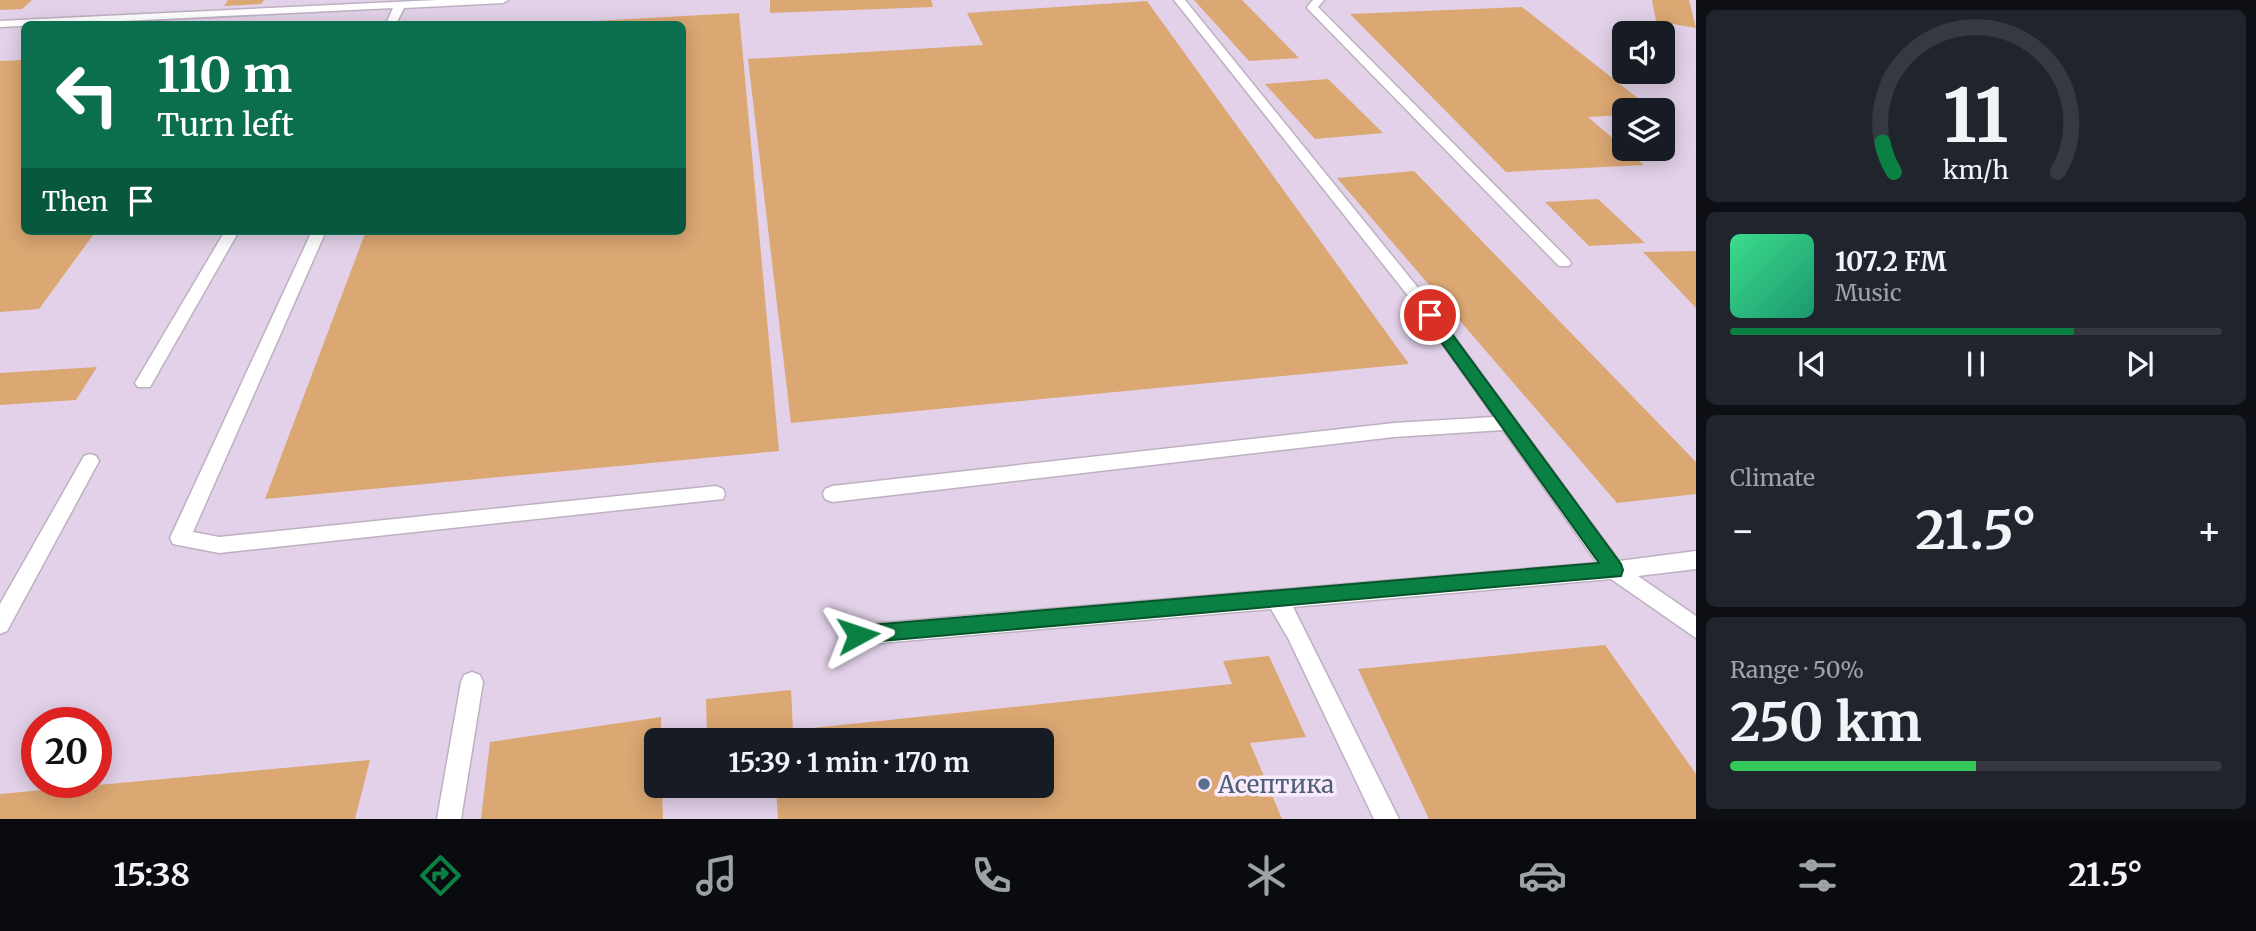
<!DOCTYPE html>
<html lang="en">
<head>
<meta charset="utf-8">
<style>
  body { margin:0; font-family:Merriweather,serif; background:#20242c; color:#f1f3f6; height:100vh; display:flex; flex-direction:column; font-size:26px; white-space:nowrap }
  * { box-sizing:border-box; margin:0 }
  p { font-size:23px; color:#9ea1a6 }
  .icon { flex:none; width:38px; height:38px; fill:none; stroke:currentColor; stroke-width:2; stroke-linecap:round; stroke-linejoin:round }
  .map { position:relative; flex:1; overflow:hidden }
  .details { display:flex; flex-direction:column; gap:10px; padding:10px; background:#0d0f14; width:560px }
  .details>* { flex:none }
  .banner { position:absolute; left:21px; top:21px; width:665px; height:214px; border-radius:10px; box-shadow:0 4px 18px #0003; background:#0b6e4f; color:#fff; overflow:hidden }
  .tools { position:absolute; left:1612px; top:21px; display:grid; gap:14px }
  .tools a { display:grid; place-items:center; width:63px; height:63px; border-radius:10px; background:#171b24; box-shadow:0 4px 18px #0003; font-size:35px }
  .speed { position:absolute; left:21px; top:707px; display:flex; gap:14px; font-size:35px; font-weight:700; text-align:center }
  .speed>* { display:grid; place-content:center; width:91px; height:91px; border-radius:50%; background:#171b24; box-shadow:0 4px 18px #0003; line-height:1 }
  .speed .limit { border:10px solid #d22; background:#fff; color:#111 }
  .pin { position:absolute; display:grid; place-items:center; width:60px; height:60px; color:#fff; margin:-30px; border:4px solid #fff; border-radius:50%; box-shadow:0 2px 7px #0007 }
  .me { position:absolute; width:77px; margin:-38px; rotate:85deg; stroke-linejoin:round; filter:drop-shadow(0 0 5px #0008) }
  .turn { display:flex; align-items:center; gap:24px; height:147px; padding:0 21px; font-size:32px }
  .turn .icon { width:91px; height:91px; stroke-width:2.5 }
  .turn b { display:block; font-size:49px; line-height:60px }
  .then { display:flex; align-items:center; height:66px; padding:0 21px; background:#0003; gap:14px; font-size:26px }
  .big { font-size:52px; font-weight:700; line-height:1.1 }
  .details .card { flex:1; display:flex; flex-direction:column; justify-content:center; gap:10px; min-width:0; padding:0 24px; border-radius:10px; background:#20242c }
  .details .dial { align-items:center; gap:0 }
  .dial svg { height:182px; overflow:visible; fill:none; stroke:#363941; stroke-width:7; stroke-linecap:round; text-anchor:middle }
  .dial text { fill:#f1f3f6; stroke:none }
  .song { display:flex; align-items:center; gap:21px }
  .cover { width:84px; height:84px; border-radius:10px; background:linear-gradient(135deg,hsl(150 70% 55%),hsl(160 70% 35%)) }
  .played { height:7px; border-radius:4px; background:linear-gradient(90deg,#0b8043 70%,#363941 70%) }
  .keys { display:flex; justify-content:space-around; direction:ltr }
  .heat { display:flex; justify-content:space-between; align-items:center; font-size:38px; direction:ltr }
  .charge { height:10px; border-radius:5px; background:linear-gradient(90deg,#34c759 50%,#363941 0) }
  .trip { position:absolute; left:644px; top:728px; width:410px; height:70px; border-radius:10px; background:#171b24; box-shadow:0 4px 18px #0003; font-weight:700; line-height:70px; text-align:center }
  .tab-bar { display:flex; height:112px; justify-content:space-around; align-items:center; background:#090b0e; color:#9ea1a6 }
  .tab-bar .icon { width:49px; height:49px }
  .tab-bar .active { color:#0b8043 }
  .tab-bar b { font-size:32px; color:#f1f3f6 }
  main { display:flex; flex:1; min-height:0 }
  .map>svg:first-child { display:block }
  .built { fill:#e2d1e8; fill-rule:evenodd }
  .building { fill:#dba773 }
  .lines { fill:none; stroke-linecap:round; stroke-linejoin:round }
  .service-casing { stroke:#bdb1c1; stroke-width:3 }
  .service { fill:#fff; fill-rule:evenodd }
  .route { fill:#0b8043; stroke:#07532c; stroke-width:2 }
  .service-dot { fill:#5c6f8a; stroke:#f8ebfc; stroke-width:2.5 }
  .labels { text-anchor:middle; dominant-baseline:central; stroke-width:7; stroke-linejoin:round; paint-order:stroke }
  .near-service-label { font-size:24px; fill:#4e5e75; stroke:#f8ebfc; text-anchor:start }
</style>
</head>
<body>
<main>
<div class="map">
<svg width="1696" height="819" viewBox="0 0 1696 819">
  <rect width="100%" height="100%" fill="#ebdeef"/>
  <!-- built -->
  <path class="built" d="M 0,0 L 1696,0 L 1696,819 L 0,819 ZM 24,24 L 682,24 L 682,231 L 24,231 ZM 1624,33 L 1662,33 L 1662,72 L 1624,72 ZM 1624,110 L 1662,110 L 1662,149 L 1624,149 ZM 37,723 L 96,723 L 96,782 L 37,782 ZM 656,740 L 1041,740 L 1041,786 L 656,786 Z"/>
  <!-- building -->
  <g class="building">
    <polygon points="0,0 32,0 22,9 0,10"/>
    <polygon points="228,0 264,0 261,4 224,6"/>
    <polygon points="770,0 931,0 933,7 770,13"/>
    <polygon points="1194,0 1242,0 1299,58 1249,61"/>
    <polygon points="1652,0 1689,0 1696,28 1656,21"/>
    <polygon points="1147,1 1409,364 791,423 748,59 983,45 967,13"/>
    <polygon points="1522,7 1653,110 1624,110 1624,115 1588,117 1644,165 1506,172 1350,14"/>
    <polygon points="739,13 779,451 265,499 366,231 682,231 682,24 575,22"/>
    <polygon points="24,60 24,231 96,231 39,309 0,312 0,61"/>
    <polygon points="1328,79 1383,133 1315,139 1265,84"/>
    <polygon points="1414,171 1696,462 1696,494 1617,503 1337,178"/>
    <polygon points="1598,199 1645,243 1589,246 1545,202"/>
    <polygon points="1696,251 1696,308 1643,252"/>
    <polygon points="97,367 76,400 0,405 0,373"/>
    <polygon points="1605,645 1696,774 1696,819 1429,819 1358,669"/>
    <polygon points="1269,656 1306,737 1250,743 1282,819 778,819 776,786 1041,786 1041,740 707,740 706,699 791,690 793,730 1232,684 1223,661"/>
    <polygon points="661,717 661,740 656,740 656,786 662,786 663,819 481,819 490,742"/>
    <polygon points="370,760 355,819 0,819 0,794"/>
  </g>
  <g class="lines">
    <!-- service casing -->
    <g class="service-casing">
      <g id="service">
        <polygon points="437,0 508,0 503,3 404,8 396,24 386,24 393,8 0,27 0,21"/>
        <polygon points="1174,0 1185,0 1419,289 1619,561 1696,551 1696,569 1638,576 1696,616 1696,638 1611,579 1293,607 1399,819 1374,819 1289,640 1271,609 858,645 850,642 847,635 850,628 858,625 1597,563 1503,430 1394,437 832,502 825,499 823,494 825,489 832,486 1394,423 1494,417 1409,297"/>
        <polygon points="1313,0 1324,0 1318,7 1569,260 1571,263 1569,266 1559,266 1308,9 1307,7"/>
        <polygon points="225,231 239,231 150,387 138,387 135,383"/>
        <polygon points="312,231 326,231 193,532 219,537 716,486 723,489 725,494 723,499 219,553 173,544 170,538"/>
        <polygon points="90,454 96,456 99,461 7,631 0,634 0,604 84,456"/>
        <polygon points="472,672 480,675 483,682 461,819 437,819 461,682 464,675"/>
      </g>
    </g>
    <!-- service -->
    <use href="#service" class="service"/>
  </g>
  <!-- route -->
  <polygon class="route" points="1430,310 1435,311 1621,564 1623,570 1621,576 858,643 851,641 848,635 851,628 858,626 1599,563 1424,318 1424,311"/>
  <!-- markers -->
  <circle class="service-dot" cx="1204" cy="784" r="7"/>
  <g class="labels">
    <!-- near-service labels -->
    <g class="near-service-label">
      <text x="1218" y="784">Асептика</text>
    </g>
  </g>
</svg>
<div class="tools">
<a><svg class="icon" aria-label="sound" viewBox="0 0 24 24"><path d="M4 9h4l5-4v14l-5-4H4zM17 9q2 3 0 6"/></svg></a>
<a><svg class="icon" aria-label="layers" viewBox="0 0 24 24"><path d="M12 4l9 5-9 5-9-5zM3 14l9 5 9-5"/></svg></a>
</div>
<div class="speed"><div class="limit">20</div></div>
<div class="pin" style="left:1430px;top:315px;background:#d93025"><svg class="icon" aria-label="arrive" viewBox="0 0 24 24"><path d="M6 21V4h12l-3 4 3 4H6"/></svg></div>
<svg class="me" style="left:858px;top:635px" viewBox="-20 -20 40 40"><path d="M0-17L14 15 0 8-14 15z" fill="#0b8043" stroke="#fff" stroke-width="4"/></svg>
<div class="trip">15:39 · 1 min · 170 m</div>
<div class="banner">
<div class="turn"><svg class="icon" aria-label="left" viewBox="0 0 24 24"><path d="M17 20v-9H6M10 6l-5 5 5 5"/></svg><div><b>110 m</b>Turn left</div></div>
<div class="then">Then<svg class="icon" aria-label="arrive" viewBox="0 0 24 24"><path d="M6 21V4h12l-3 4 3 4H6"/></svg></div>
</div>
</div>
<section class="details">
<div class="card dial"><svg viewBox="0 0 100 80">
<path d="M14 69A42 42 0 1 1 86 69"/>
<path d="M14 69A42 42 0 0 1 9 56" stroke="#0b8043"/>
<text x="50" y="56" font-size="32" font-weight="700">11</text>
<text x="50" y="72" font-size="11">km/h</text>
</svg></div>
<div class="card">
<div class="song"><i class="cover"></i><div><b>107.2 FM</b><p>Music</p></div></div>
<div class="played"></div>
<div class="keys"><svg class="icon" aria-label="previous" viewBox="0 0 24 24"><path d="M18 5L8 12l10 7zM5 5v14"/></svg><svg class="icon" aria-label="pause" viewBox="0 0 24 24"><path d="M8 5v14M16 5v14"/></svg><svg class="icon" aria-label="next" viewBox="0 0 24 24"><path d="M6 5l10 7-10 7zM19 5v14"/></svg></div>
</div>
<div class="card"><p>Climate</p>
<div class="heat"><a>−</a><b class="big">21.5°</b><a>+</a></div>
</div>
<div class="card"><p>Range · 50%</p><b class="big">250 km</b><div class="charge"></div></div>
</section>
</main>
<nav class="tab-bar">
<b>15:38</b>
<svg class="icon active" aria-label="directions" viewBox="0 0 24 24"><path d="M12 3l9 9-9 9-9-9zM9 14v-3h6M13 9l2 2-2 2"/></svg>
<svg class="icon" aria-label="music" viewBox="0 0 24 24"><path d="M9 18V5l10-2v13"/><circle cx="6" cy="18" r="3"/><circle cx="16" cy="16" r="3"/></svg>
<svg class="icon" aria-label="phone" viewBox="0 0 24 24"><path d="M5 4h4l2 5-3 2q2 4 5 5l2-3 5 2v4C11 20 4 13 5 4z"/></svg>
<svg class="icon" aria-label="climate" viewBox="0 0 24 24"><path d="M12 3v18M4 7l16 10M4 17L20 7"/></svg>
<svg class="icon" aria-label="car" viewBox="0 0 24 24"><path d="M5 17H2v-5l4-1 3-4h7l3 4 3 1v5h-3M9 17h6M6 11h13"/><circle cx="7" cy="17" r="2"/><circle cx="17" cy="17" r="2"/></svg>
<svg class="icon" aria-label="filters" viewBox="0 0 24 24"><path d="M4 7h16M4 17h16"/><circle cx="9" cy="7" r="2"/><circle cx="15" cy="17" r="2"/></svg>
<b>21.5°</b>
</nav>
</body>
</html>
